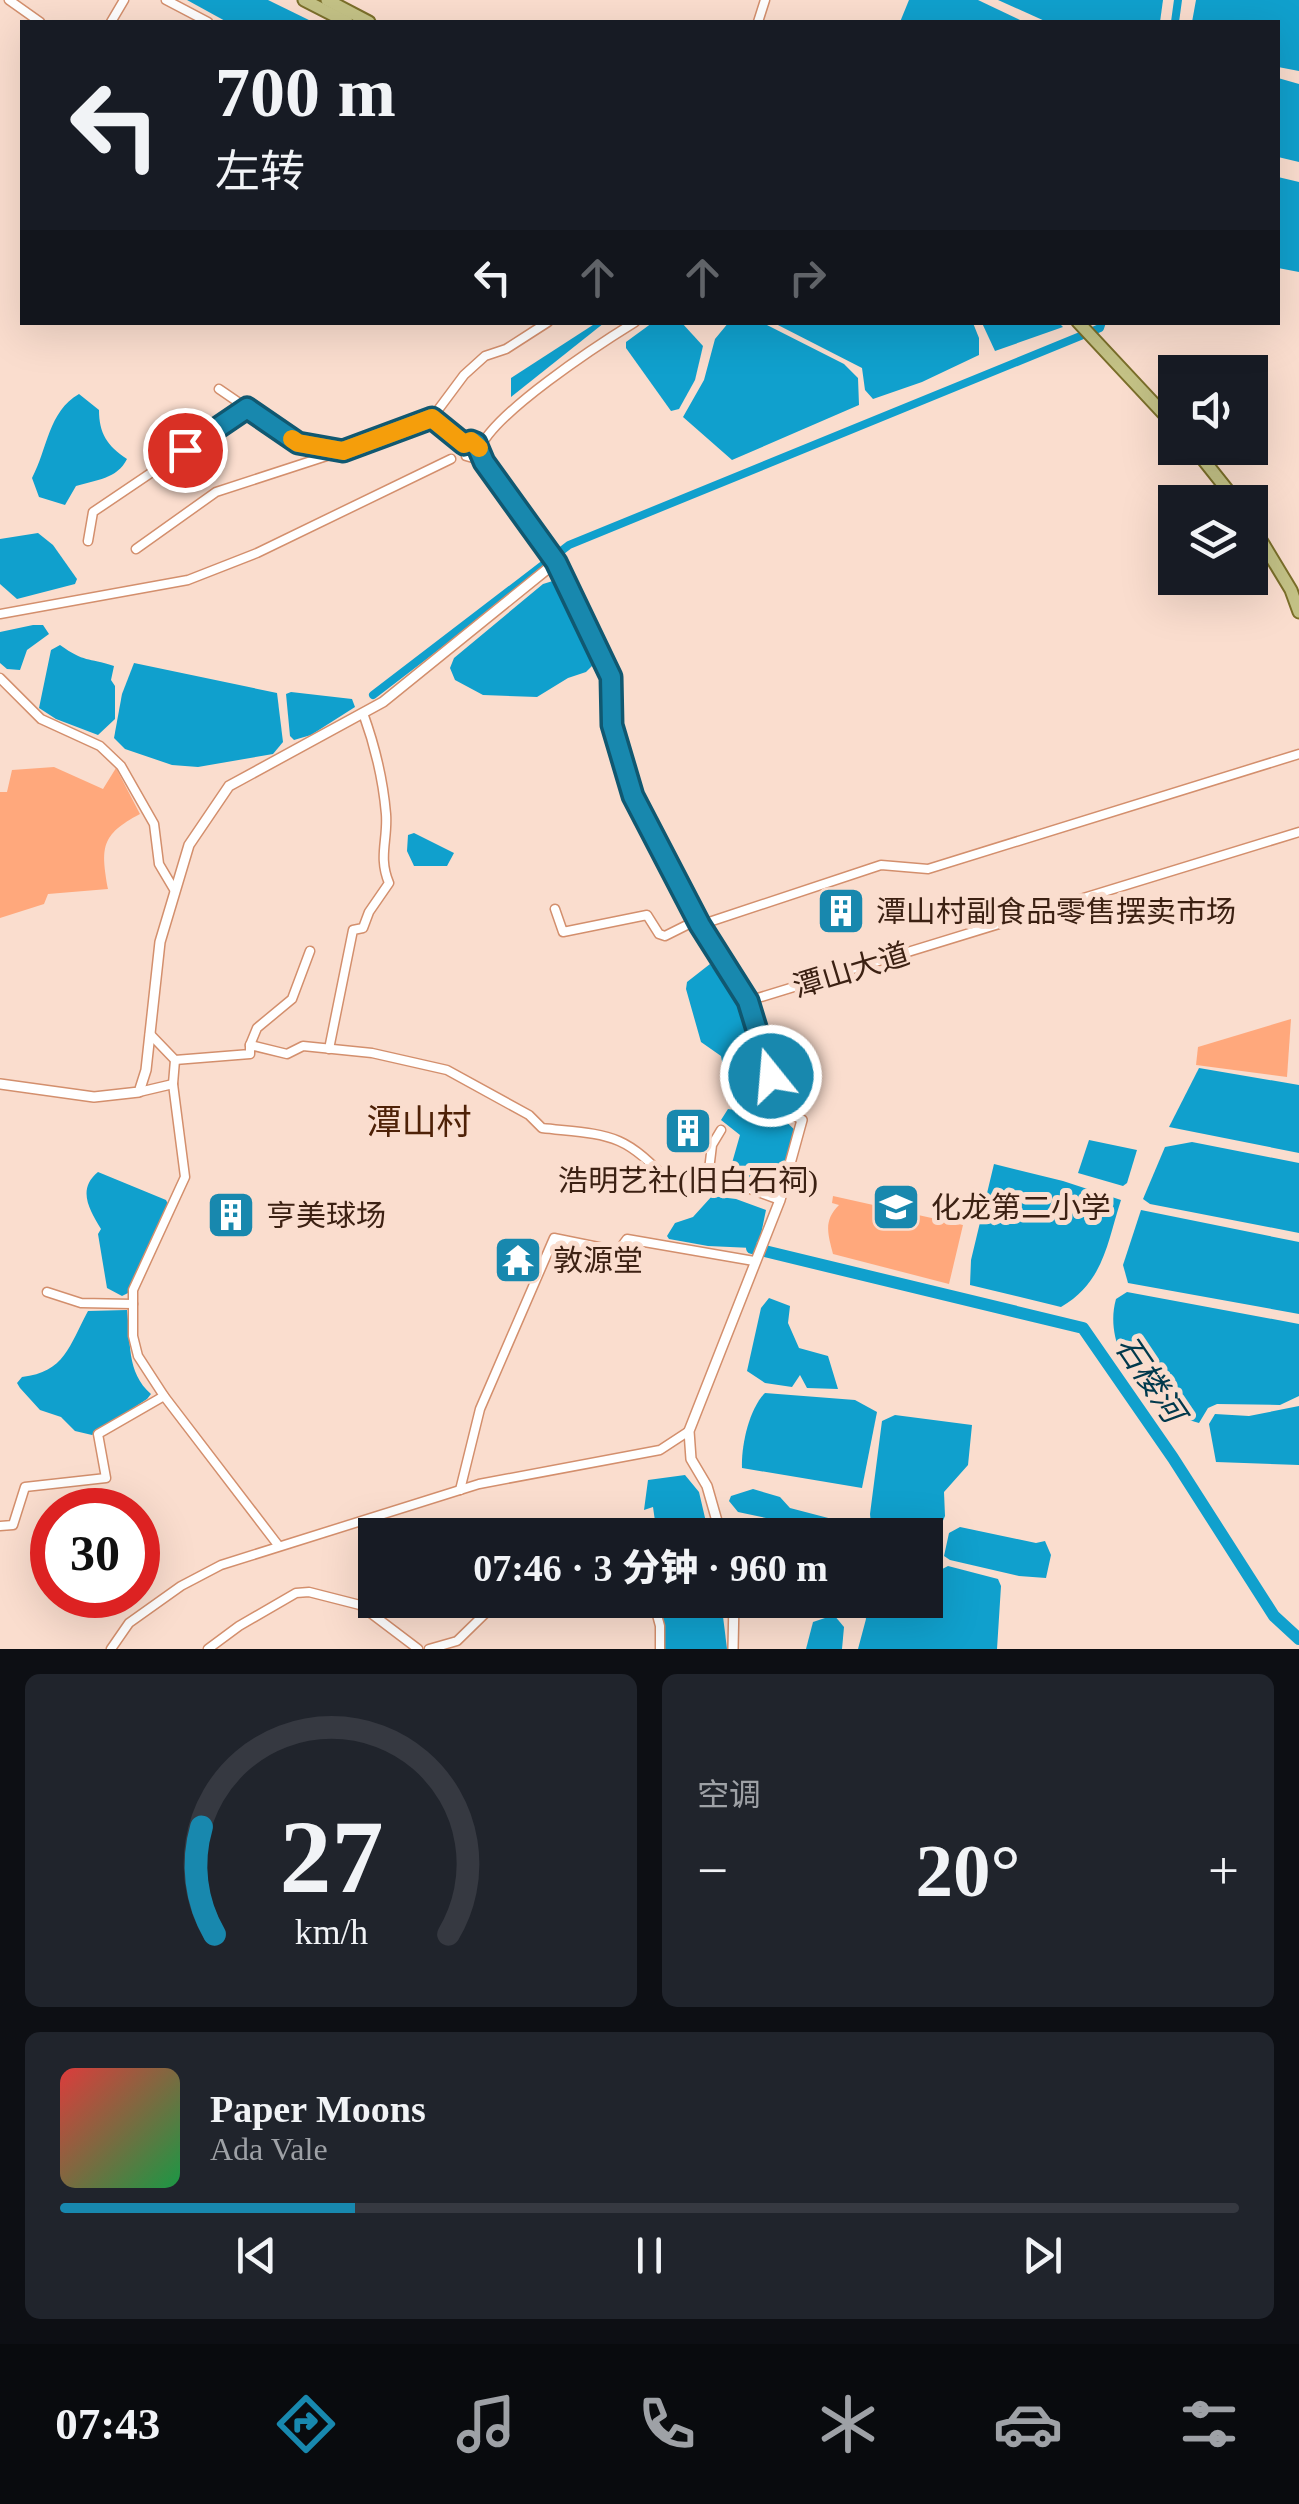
<!DOCTYPE html>
<html lang="zh">
<head>
<meta charset="utf-8">
<style>
  body { margin:0; font-family:"Times New Roman","Noto Sans SC",serif; background:#20242c; color:#f1f3f6; height:100vh; display:flex; flex-direction:column; font-size:38px; white-space:nowrap }
  * { box-sizing:border-box; margin:0 }
  p { font-size:32px; color:#9ea1a6 }
  .icon { flex:none; width:55px; height:55px; fill:none; stroke:currentColor; stroke-width:2; stroke-linecap:round; stroke-linejoin:round }
  .map { position:relative; height:1649px; overflow:hidden }
  .details { display:flex; flex-direction:column; gap:25px; padding:25px; background:#0d0f14; flex:1 }
  .details>* { flex:none }
  .top-card { position:absolute; left:20px; top:20px; width:1260px; height:305px; border-radius:0px; box-shadow:0 10px 40px #0002; background:#171b24; color:#f1f3f6; overflow:hidden }
  .controls { position:absolute; left:1158px; top:355px; display:grid; gap:20px }
  .controls a { display:grid; place-items:center; width:110px; height:110px; border-radius:0px; background:#171b24; box-shadow:0 10px 40px #0002; font-size:50px }
  .speed { position:absolute; left:30px; top:1488px; display:flex; gap:20px; font-size:50px; font-weight:700; text-align:center }
  .speed>* { display:grid; place-content:center; width:130px; height:130px; border-radius:50%; background:#171b24; box-shadow:0 10px 40px #0002; line-height:1 }
  .speed .limit { border:15px solid #d22; background:#fff; color:#111 }
  .pin { position:absolute; display:grid; place-items:center; width:85px; height:85px; color:#fff; margin:-42px; border:5px solid #fff; border-radius:50%; box-shadow:0 2px 10px #0007 }
  .me { position:absolute; width:110px; margin:-55px; rotate:343deg; stroke-linejoin:round; filter:drop-shadow(0 0 8px #0008) }
  .turn { display:flex; align-items:center; gap:35px; height:210px; padding:0 30px; font-size:45px }
  .turn .icon { width:130px; height:130px; stroke-width:2.5 }
  .turn b { display:block; font-size:70px; line-height:85px }
  .lanes { display:flex; align-items:center; height:95px; padding:0 30px; background:#0003; justify-content:center; gap:50px; direction:ltr }
  .lanes .off { opacity:.35 }
  .big { font-size:75px; font-weight:800; line-height:1.1 }
  .details .tile { flex:1; display:flex; flex-direction:column; justify-content:center; gap:15px; min-width:0; padding:0 35px; border-radius:15px; background:#20242c }
  .details .dial { align-items:center; gap:0 }
  .dial svg { height:260px; overflow:visible; fill:none; stroke:#363941; stroke-width:7; stroke-linecap:round; text-anchor:middle }
  .dial text { fill:#f1f3f6; stroke:none }
  .song { display:flex; align-items:center; gap:30px }
  .cover { width:120px; height:120px; border-radius:15px; background:linear-gradient(135deg,hsl(0 70% 55%),hsl(140 70% 35%)) }
  .played { height:10px; border-radius:5px; background:linear-gradient(90deg,#1888ae 25%,#363941 25%) }
  .keys { display:flex; justify-content:space-around; direction:ltr }
  .heat { display:flex; justify-content:space-between; align-items:center; font-size:55px; direction:ltr }
  .details .tiles { flex:1; display:grid; gap:25px; grid-template-columns:1fr 1fr }
  .tile:last-child { grid-column:span 2 }
  .trip { position:absolute; left:358px; top:1518px; width:585px; height:100px; border-radius:0px; background:#171b24; box-shadow:0 10px 40px #0002; font-weight:800; line-height:100px; text-align:center }
  .tab-bar { display:flex; height:160px; justify-content:space-around; align-items:center; background:#090b0e; color:#9ea1a6 }
  .tab-bar .icon { width:70px; height:70px }
  .tab-bar .current { color:#1888ae }
  .tab-bar b { font-size:45px; color:#f1f3f6 }
  .map>svg:first-child { display:block }
  .green { fill:#ffa87c }
  .water { fill:#10a0cd }
  .lines { fill:none; stroke-linecap:round; stroke-linejoin:round }
  .canal { stroke:#10a0cd; stroke-width:8 }
  .river { stroke:#10a0cd; stroke-width:12 }
  .minor-casing { stroke:#d38f6d; stroke-width:11 }
  .tertiary-casing { stroke:#d38f6d; stroke-width:12 }
  .primary-casing { stroke:#7b6f2a; stroke-width:15 }
  .minor { stroke:#fff; stroke-width:8 }
  .tertiary { stroke:#fff; stroke-width:9 }
  .primary { stroke:#c4c286; stroke-width:11 }
  .route-casing { stroke:#105871; stroke-width:25 }
  .route { stroke:#1888ae; stroke-width:18 }
  .slow { stroke:#f59e0b; stroke-width:18 }
  .labels { text-anchor:middle; dominant-baseline:central; stroke-width:10; stroke-linejoin:round; paint-order:stroke }
  .poi-label { font-size:30px; fill:#3c2113; stroke:#faddce; text-anchor:start }
  .street-label { font-size:30px; fill:#3c2113; stroke:#faddce }
  .water-label { font-size:32px; font-style:italic; fill:#01394c; stroke:#faddce }
  .quarter-label { font-size:35px; fill:#4e2107; stroke:#faddce }
</style>
</head>
<body>
<div class="map">
<svg width="1299" height="1649" viewBox="0 0 1299 1649">
  <rect width="100%" height="100%" fill="#faddce"/>
  <!-- green -->
  <g class="green">
    <path d="M 54,767 L 103,789 L 116,768 L 140,814 C 100,835 101,848 108,889 L 48,894 L 44,904 L 0,918 L 0,792 L 7,792 L 12,770 Z"/>
    <polygon points="1291,1019 1287,1077 1196,1065 1198,1047"/>
    <path d="M 833,1196 L 963,1225 L 949,1284 L 833,1254 C 828,1234 823,1221 839,1205 L 832,1203 Z"/>
  </g>
  <!-- water -->
  <g class="water">
    <polygon points="187,0 268,0 313,22 227,22"/>
    <polygon points="909,0 978,0 1020,20 900,22"/>
    <polygon points="998,0 1163,0 1160,22 1047,22"/>
    <polygon points="1196,0 1299,0 1299,71 1278,67 1278,22 1192,22"/>
    <polygon points="1278,78 1299,84 1299,162 1278,157"/>
    <polygon points="1278,177 1299,182 1299,272 1278,268"/>
    <polygon points="729,322 763,323 844,364 858,378 859,405 732,460 683,417 704,380 715,339"/>
    <polygon points="596,323 604,323 511,397 511,378"/>
    <polygon points="652,323 682,323 703,346 695,380 679,409 671,411 626,348 626,342"/>
    <polygon points="774,323 973,323 979,338 979,355 922,382 873,399 865,390 862,368"/>
    <polygon points="982,323 1059,323 1063,327 995,351"/>
    <path d="M 79,394 L 99,410 C 99,433 107,446 127,459 C 117,479 96,480 76,486 L 65,505 L 39,497 L 32,478 C 48,448 48,412 79,394 Z"/>
    <polygon points="38,533 53,545 77,579 75,584 17,599 0,584 0,539"/>
    <polygon points="556,580 594,664 586,672 568,678 537,697 483,695 455,680 450,668 454,658 543,584"/>
    <polygon points="33,625 43,625 49,634 27,650 20,670 7,669 0,663 0,632"/>
    <path d="M 60,645 C 85,663 87,657 114,666 L 111,680 L 115,686 L 115,719 L 98,735 L 56,719 L 39,708 L 51,650 Z"/>
    <polygon points="134,663 277,693 283,742 273,754 198,767 172,765 125,749 114,738 122,694"/>
    <polygon points="291,692 352,699 355,707 311,735 294,740 290,736 286,694"/>
    <polygon points="414,833 454,853 447,866 414,866 407,851 408,835"/>
    <polygon points="710,964 743,1010 770,1086 770,1098 765,1104 729,1098 721,1056 701,1042 686,989 687,982"/>
    <polygon points="1199,1068 1299,1085 1299,1153 1169,1127"/>
    <polygon points="728,1109 781,1117 797,1132 778,1194 773,1195 728,1177 740,1135 721,1120"/>
    <polygon points="1089,1140 1137,1150 1127,1183 1123,1186 1078,1173"/>
    <polygon points="1192,1142 1299,1163 1299,1233 1150,1204 1143,1199 1165,1147"/>
    <path d="M 994,1164 L 1063,1181 L 1121,1200 C 1107,1243 1104,1282 1061,1307 L 970,1285 L 971,1260 Z"/>
    <path d="M 98,1172 L 166,1200 L 169,1206 L 130,1292 L 122,1296 L 107,1288 L 98,1234 L 101,1229 C 89,1209 77,1189 98,1172 Z"/>
    <polygon points="712,1196 736,1199 766,1210 760,1239 752,1248 708,1246 669,1239 667,1236 675,1223 693,1217"/>
    <polygon points="1141,1210 1299,1242 1299,1314 1128,1283 1123,1265"/>
    <path d="M 1127,1292 L 1299,1324 L 1299,1396 L 1280,1405 L 1217,1404 L 1208,1408 L 1199,1423 C 1150,1410 1101,1352 1116,1299 Z"/>
    <polygon points="769,1298 790,1306 788,1323 799,1348 828,1356 838,1389 807,1388 800,1375 792,1387 765,1383 747,1371 761,1308"/>
    <path d="M 127,1310 C 131,1342 126,1372 151,1394 L 147,1399 L 92,1435 L 75,1431 L 61,1417 L 40,1410 L 20,1388 L 17,1383 L 22,1377 C 65,1372 69,1346 88,1311 Z"/>
    <path d="M 765,1393 L 855,1400 L 877,1412 L 862,1488 L 742,1468 C 741,1446 749,1409 765,1393 Z"/>
    <polygon points="1299,1406 1299,1465 1216,1462 1209,1424 1215,1414 1249,1416"/>
    <polygon points="895,1415 972,1425 968,1465 944,1492 945,1516 932,1546 925,1545 925,1535 872,1535 870,1514 882,1421"/>
    <polygon points="685,1475 699,1492 709,1535 657,1535 653,1507 644,1510 648,1480"/>
    <polygon points="753,1489 780,1497 790,1508 855,1525 861,1535 766,1535 769,1528 766,1518 738,1512 729,1501 731,1496"/>
    <polygon points="960,1527 1036,1543 1045,1541 1051,1555 1046,1578 1019,1576 950,1560 944,1556 949,1533"/>
    <polygon points="948,1566 998,1579 1001,1586 997,1649 858,1649 866,1619 863,1600 925,1600 925,1578"/>
    <polygon points="721,1600 727,1649 662,1649 661,1601"/>
    <polygon points="834,1615 844,1627 842,1649 806,1649 813,1622"/>
  </g>
  <g class="lines">
    <!-- canal -->
    <g class="canal">
      <polyline points="1175,22 1178,0"/>
      <polyline points="373,695 569,545 1100,328 1102,322"/>
    </g>
    <!-- river -->
    <polyline class="river" points="752,1248 1083,1328 1173,1458 1274,1616 1299,1639"/>
    <!-- minor casing -->
    <g class="minor-casing">
      <g id="minor">
        <polyline points="9,0 40,22"/>
        <polyline points="166,0 208,22"/>
        <polyline points="111,22 124,0"/>
        <polyline points="758,22 765,0"/>
        <path d="M 635,322 C 601,343 490,415 479,451 L 484,462 L 556,562 L 611,677 L 612,725 L 633,796 L 700,925 L 748,1001 L 783,1110 L 802,1120"/>
        <polyline points="219,389 298,443 343,451 432,418"/>
        <polyline points="464,444 466,456 473,458 478,454 477,443 471,441 464,444 432,418 464,375 485,356 506,349 548,322"/>
        <polyline points="88,541 93,512 247,408"/>
        <polyline points="136,549 216,492 342,451"/>
        <polyline points="0,614 188,580 257,553 451,459"/>
        <polyline points="0,678 41,719 100,746 121,766 154,824 159,864 175,891"/>
        <polyline points="555,909 563,932 647,915 659,934 665,936 697,920"/>
        <polyline points="700,925 881,865 928,869 1299,754"/>
        <polyline points="748,1001 1299,832"/>
        <polyline points="150,1034 175,1060 173,1084 185,1177 133,1290 133,1336 138,1356 164,1396 278,1545"/>
        <polyline points="250,1045 257,1028 292,999 310,951"/>
        <path d="M 329,1049 L 353,930 L 363,928 L 369,912 L 389,883 C 378,857 388,840 386,814 C 383,779 375,746 363,713"/>
        <path d="M 175,1060 L 250,1054 L 250,1045 L 287,1054 L 303,1046 L 372,1053 L 447,1070 L 529,1115 L 542,1128 C 606,1135 625,1131 670,1184 L 691,1182 L 709,1170"/>
        <polyline points="139,1092 173,1084"/>
        <polyline points="721,1130 712,1145 709,1170 712,1175 780,1200"/>
        <polyline points="47,1292 81,1303 133,1304"/>
        <polyline points="460,1490 480,1409 554,1238 618,1251 627,1239 754,1261"/>
        <polyline points="0,1526 13,1525 25,1487 106,1478 98,1434 164,1396"/>
        <polyline points="653,1600 660,1626 660,1649"/>
        <polyline points="111,1649 129,1623 181,1586 221,1565 479,1484 660,1450 689,1431"/>
        <polyline points="208,1649 239,1626 296,1593 309,1592 360,1605 418,1649"/>
        <polyline points="429,1649 457,1641 499,1600"/>
      </g>
    </g>
    <!-- tertiary casing -->
    <g class="tertiary-casing">
      <g id="tertiary">
        <polyline points="0,1084 94,1097 139,1092 146,1070 160,942 189,845 229,786 383,702 556,562"/>
        <polyline points="721,1535 707,1486 691,1459 689,1431 780,1200 802,1120"/>
        <polyline points="733,1649 734,1600"/>
      </g>
    </g>
    <!-- primary casing -->
    <g class="primary-casing">
      <g id="primary">
        <polyline points="304,0 347,22"/>
        <polyline points="327,0 369,22"/>
        <polyline points="1078,322 1175,426"/>
        <polyline points="1194,448 1237,502"/>
        <polyline points="1250,522 1291,590 1299,612"/>
      </g>
    </g>
    <!-- minor -->
    <use href="#minor" class="minor"/>
    <!-- tertiary -->
    <use href="#tertiary" class="tertiary"/>
    <!-- primary -->
    <use href="#primary" class="primary"/>
  </g>
  <g class="lines">
    <!-- route casing -->
    <g class="route-casing">
      <polyline id="route" points="185,450 247,408 298,443 343,451 432,418 464,444 471,441 476,443 484,462 556,562 611,677 612,725 633,796 700,925 748,1001 771,1076"/>
    </g>
    <!-- route -->
    <use href="#route" class="route"/>
    <!-- slow -->
    <polyline class="slow" points="292,439 298,443 343,451 432,418 464,444 471,441 479,448"/>
  </g>
  <!-- icons -->
  <defs>
    <g id="building-square" transform="scale(2.5)"><rect x="-9" y="-9" width="18" height="18" rx="4" fill="#1888ae" stroke="#faddce"/><path d="M-4-6H4V6H1V3H-1V6H-4ZM-2.5-4.3h1.7v1.8h-1.7ZM.8-4.3h1.7v1.8H.8ZM-2.5-1h1.7V.8h-1.7ZM.8-1h1.7V.8H.8Z" fill="#fff"/></g>
    <g id="school-square" transform="scale(2.5)"><rect x="-9" y="-9" width="18" height="18" rx="4" fill="#1888ae" stroke="#faddce"/><path d="M0-5L7-2L0 1L-7-2ZM-4 1L0 2.5L4 1V4Q0 6-4 4Z" fill="#fff"/></g>
    <g id="temple-square" transform="scale(2.5)"><rect x="-9" y="-9" width="18" height="18" rx="4" fill="#1888ae" stroke="#faddce"/><path d="M0-6L5-2H3V0L6.5 2.5H4V6H1.5V3h-3V6H-4V2.5H-6.5L-3 0V-2H-5Z" fill="#fff"/></g>
  </defs>
  <g fill-rule="evenodd">
    <use href="#building-square" x="841" y="911"/>
    <use href="#building-square" x="688" y="1131"/>
    <use href="#school-square" x="896" y="1207"/>
    <use href="#building-square" x="231" y="1215"/>
    <use href="#temple-square" x="518" y="1260"/>
  </g>
  <g class="labels">
    <!-- poi labels -->
    <g class="poi-label">
      <text x="876" y="911">潭山村副食品零售摆卖市场</text>
      <text x="688" y="1180" text-anchor="middle">浩明艺社(旧白石祠)</text>
      <text x="931" y="1207">化龙第二小学</text>
      <text x="266" y="1215">亨美球场</text>
      <text x="553" y="1260">敦源堂</text>
    </g>
    <!-- street labels -->
    <g class="street-label">
      <text transform="translate(851 970) rotate(-17)">潭山大道</text>
    </g>
    <!-- water labels -->
    <g class="water-label">
      <text transform="translate(1150 1379) rotate(56)">石楼河</text>
    </g>
    <!-- quarter labels -->
    <g class="quarter-label">
      <text x="419" y="1122">潭山村</text>
    </g>
  </g>
</svg>
<div class="controls">
<a><svg class="icon" aria-label="sound" viewBox="0 0 24 24"><path d="M4 9h4l5-4v14l-5-4H4zM17 9q2 3 0 6"/></svg></a>
<a><svg class="icon" aria-label="layers" viewBox="0 0 24 24"><path d="M12 4l9 5-9 5-9-5zM3 14l9 5 9-5"/></svg></a>
</div>
<div class="speed"><div class="limit">30</div></div>
<div class="pin" style="left:185px;top:450px;background:#d93025"><svg class="icon" aria-label="arrive" viewBox="0 0 24 24"><path d="M6 21V4h12l-3 4 3 4H6"/></svg></div>
<svg class="me" style="left:771px;top:1076px" viewBox="-20 -20 40 40"><circle r="17" fill="#1888ae" stroke="#fff" stroke-width="3"/><path d="M0-11L8 9 0 5-8 9z" fill="#fff"/></svg>
<div class="trip">07:46 · 3 分钟 · 960 m</div>
<div class="top-card">
<div class="turn"><svg class="icon" aria-label="left" viewBox="0 0 24 24"><path d="M17 20v-9H6M10 6l-5 5 5 5"/></svg><div><b>700 m</b>左转</div></div>
<div class="lanes"><svg class="icon" aria-label="left" viewBox="0 0 24 24"><path d="M17 20v-9H6M10 6l-5 5 5 5"/></svg><svg class="icon off" aria-label="ahead" viewBox="0 0 24 24"><path d="M12 20V5M6 11l6-6 6 6"/></svg><svg class="icon off" aria-label="ahead" viewBox="0 0 24 24"><path d="M12 20V5M6 11l6-6 6 6"/></svg><svg class="icon off" aria-label="right" viewBox="0 0 24 24"><path d="M7 20v-9h11M14 6l5 5-5 5"/></svg></div>
</div>
</div>
<section class="details">
<div class="tiles">
<div class="tile dial"><svg viewBox="0 0 100 80">
<path d="M14 69A42 42 0 1 1 86 69"/>
<path d="M14 69A42 42 0 0 1 10 36" stroke="#1888ae"/>
<text x="50" y="56" font-size="32" font-weight="700">27</text>
<text x="50" y="72" font-size="11">km/h</text>
</svg></div>
<div class="tile"><p>空调</p>
<div class="heat"><a>−</a><b class="big">20°</b><a>+</a></div>
</div>
<div class="tile">
<div class="song"><i class="cover"></i><div><b>Paper Moons</b><p>Ada Vale</p></div></div>
<div class="played"></div>
<div class="keys"><svg class="icon" aria-label="previous" viewBox="0 0 24 24"><path d="M18 5L8 12l10 7zM5 5v14"/></svg><svg class="icon" aria-label="pause" viewBox="0 0 24 24"><path d="M8 5v14M16 5v14"/></svg><svg class="icon" aria-label="next" viewBox="0 0 24 24"><path d="M6 5l10 7-10 7zM19 5v14"/></svg></div>
</div>
</div>
</section>
<nav class="tab-bar">
<b>07:43</b>
<svg class="icon current" aria-label="directions" viewBox="0 0 24 24"><path d="M12 3l9 9-9 9-9-9zM9 14v-3h6M13 9l2 2-2 2"/></svg>
<svg class="icon" aria-label="music" viewBox="0 0 24 24"><path d="M9 18V5l10-2v13"/><circle cx="6" cy="18" r="3"/><circle cx="16" cy="16" r="3"/></svg>
<svg class="icon" aria-label="phone" viewBox="0 0 24 24"><path d="M5 4h4l2 5-3 2q2 4 5 5l2-3 5 2v4C11 20 4 13 5 4z"/></svg>
<svg class="icon" aria-label="climate" viewBox="0 0 24 24"><path d="M12 3v18M4 7l16 10M4 17L20 7"/></svg>
<svg class="icon" aria-label="car" viewBox="0 0 24 24"><path d="M5 17H2v-5l4-1 3-4h7l3 4 3 1v5h-3M9 17h6M6 11h13"/><circle cx="7" cy="17" r="2"/><circle cx="17" cy="17" r="2"/></svg>
<svg class="icon" aria-label="filters" viewBox="0 0 24 24"><path d="M4 7h16M4 17h16"/><circle cx="9" cy="7" r="2"/><circle cx="15" cy="17" r="2"/></svg>
</nav>
</body>
</html>
